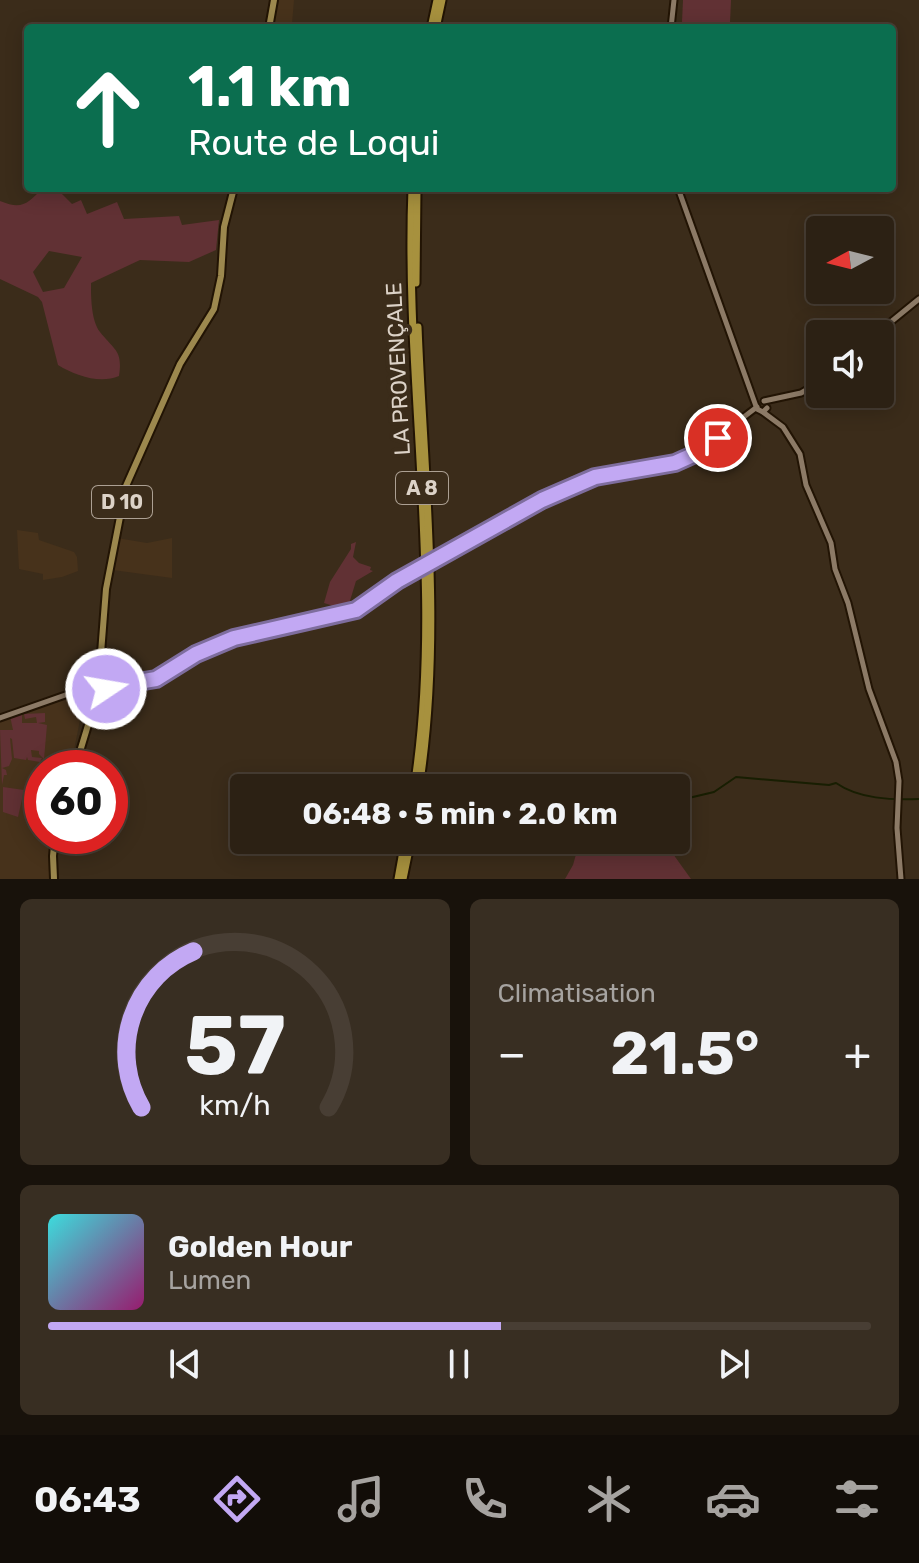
<!DOCTYPE html>
<html lang="fr">
<head>
<meta charset="utf-8">
<style>
  body { margin:0; font-family:Rubik,sans-serif; background:#382e22; color:#f1f3f6; height:100vh; display:flex; flex-direction:column; font-size:30px; white-space:nowrap }
  * { box-sizing:border-box; margin:0 }
  p { font-size:26px; color:#a6a3a0 }
  .icon { flex:none; width:44px; height:44px; fill:none; stroke:currentColor; stroke-width:2; stroke-linecap:round; stroke-linejoin:round }
  .map { position:relative; height:879px; overflow:hidden }
  .sheet { display:flex; flex-direction:column; gap:20px; padding:20px; background:#18120b; flex:1 }
  .sheet>* { flex:none }
  .guide { position:absolute; left:24px; top:24px; width:872px; height:168px; border-radius:8px; box-shadow:0 4px 20px #0003,0 0 0 2px #483e34; background:#0b6e4f; color:#fff; overflow:hidden }
  .needle { width:52px; rotate:263deg }
  .controls { position:absolute; left:806px; top:216px; display:grid; gap:16px }
  .controls a { display:grid; place-items:center; width:88px; height:88px; border-radius:8px; background:#2c2114; box-shadow:0 4px 20px #0003,0 0 0 2px #483e34; font-size:40px }
  .speed { position:absolute; left:24px; top:750px; display:flex; gap:16px; font-size:40px; font-weight:700; text-align:center }
  .speed>* { display:grid; place-content:center; width:104px; height:104px; border-radius:50%; background:#2c2114; box-shadow:0 4px 20px #0003,0 0 0 2px #483e34; line-height:1 }
  .speed .limit { border:12px solid #d22; background:#fff; color:#111 }
  .pin { position:absolute; display:grid; place-items:center; width:68px; height:68px; color:#fff; margin:-34px; border:4px solid #fff; border-radius:50%; box-shadow:0 2px 8px #0007 }
  .me { position:absolute; width:88px; margin:-44px; rotate:78deg; stroke-linejoin:round; filter:drop-shadow(0 0 6px #0008) }
  .turn { display:flex; align-items:center; gap:28px; height:168px; padding:0 32px; font-size:36px }
  .turn .icon { width:104px; height:104px; stroke-width:2.5 }
  .turn b { display:block; font-size:56px; line-height:68px }
  .big { font-size:60px; font-weight:700; line-height:1.1 }
  .sheet .widget { flex:1; display:flex; flex-direction:column; justify-content:center; gap:12px; min-width:0; padding:0 28px; border-radius:12px; background:#382e22 }
  .sheet .dial { align-items:center; gap:0 }
  .dial svg { height:208px; overflow:visible; fill:none; stroke:#483e34; stroke-width:7; stroke-linecap:round; text-anchor:middle }
  .dial text { fill:#f1f3f6; stroke:none }
  .song { display:flex; align-items:center; gap:24px }
  .cover { width:96px; height:96px; border-radius:12px; background:linear-gradient(135deg,hsl(180 70% 55%),hsl(320 70% 35%)) }
  .played { height:8px; border-radius:4px; background:linear-gradient(90deg,#c2a8f3 55%,#483e34 55%) }
  .keys { display:flex; justify-content:space-around; direction:ltr }
  .heat { display:flex; justify-content:space-between; align-items:center; font-size:44px; direction:ltr }
  .sheet .tiles { flex:1; display:grid; gap:20px; grid-template-columns:1fr 1fr }
  .widget:last-child { grid-column:span 2 }
  .trip { position:absolute; left:230px; top:774px; width:460px; height:80px; border-radius:8px; background:#2c2114; box-shadow:0 4px 20px #0003,0 0 0 2px #483e34; font-weight:700; line-height:80px; text-align:center }
  .tabs { display:flex; height:128px; justify-content:space-around; align-items:center; background:#120d08; color:#a6a3a0 }
  .tabs .icon { width:56px; height:56px }
  .tabs .selected { color:#c2a8f3 }
  .tabs b { font-size:36px; color:#f1f3f6 }
  .map>svg:first-child { display:block }
  .built { fill:#47321b }
  .green { fill:#613134; fill-rule:evenodd }
  .lines { fill:none; stroke-linecap:round; stroke-linejoin:round }
  .stream { stroke:#181e02; stroke-width:2 }
  .secondary-casing { stroke:#221404; stroke-width:9 }
  .primary-casing { stroke:#221404; stroke-width:10 }
  .highway-casing { stroke:#221404; stroke-width:11 }
  .secondary { stroke:#8c7a66; stroke-width:5 }
  .primary { stroke:#9c884e; stroke-width:6 }
  .highway { stroke:#a7913e; stroke-width:7 }
  .secondary-bridge-casing { stroke:#221404; stroke-width:9; stroke-linecap:butt }
  .secondary-bridge { stroke:#8c7a66; stroke-width:5 }
  .route-casing { stroke:#7e6d9e; stroke-width:20 }
  .route { stroke:#c2a8f3; stroke-width:14 }
  .labels { text-anchor:middle; dominant-baseline:central; stroke-width:8; stroke-linejoin:round; paint-order:stroke }
  .shield { fill:#3b2c1a; stroke:#aca093; stroke-width:2 }
  .shield-label { font-size:20px; font-weight:bold; fill:#dcd2c7 }
  .street-label { font-size:22px; fill:#dcd2c7; stroke:#3b2c1a }
</style>
</head>
<body>
<div class="map">
<svg width="919" height="879" viewBox="0 0 919 879">
  <rect width="100%" height="100%" fill="#3b2c1a"/>
  <!-- built -->
  <g class="built">
    <polygon points="276,0 294,0 292,24 283,26 271,25"/>
    <polygon points="17,530 38,533 39,540 74,552 77,557 78,571 62,577 43,580 43,574 19,569"/>
    <polygon points="117,538 147,543 172,538 172,578 113,570"/>
    <polygon points="78,694 83,698 82,710 73,755 67,768 42,768 42,836 51,836 51,879 0,879 0,720"/>
  </g>
  <!-- green -->
  <g class="green">
    <polygon points="683,0 731,0 730,23 682,22"/>
    <path d="M 43,188 L 56,188 L 72,204 L 81,200 L 87,214 L 117,202 L 124,219 L 179,216 L 182,225 L 219,220 L 216,250 L 189,262 L 140,260 L 91,283 C 91,297 91,320 100,332 C 114,350 123,350 119,376 C 100,384 76,376 58,365 L 42,302 L 38,297 L 0,279 L 0,201 C 22,210 27,204 43,188 ZM 49,251 L 82,257 L 64,288 L 43,292 L 33,272 Z"/>
    <polygon points="356,542 353,557 359,563 371,567 370,570 373,571 356,581 349,604 343,609 324,603 330,582 351,549 351,544"/>
    <polygon points="19,713 22,715 22,723 37,723 36,717 25,719 24,714 45,713 45,722 38,723 47,725 44,759 39,754 39,751 31,750 32,757 42,758 40,762 28,760 27,757 26,760 14,758 12,739 10,738 12,759 9,766 2,768 6,770 7,775 4,775 2,785 0,730 13,730 10,716"/>
    <polygon points="3,787 24,790 18,817 3,812"/>
    <polygon points="580,840 663,840 691,879 565,879 573,865"/>
  </g>
  <g class="lines">
    <!-- stream -->
    <path class="stream" d="M 676,801 L 714,792 L 736,777 L 829,785 L 836,783 C 859,799 891,800 919,799"/>
    <!-- secondary casing -->
    <g class="secondary-casing">
      <g id="secondary">
        <polyline points="671,28 674,0"/>
        <polyline points="678,188 757,409 763,412 767,408"/>
        <polyline points="876,334 919,299"/>
        <polyline points="764,401 801,393 820,382"/>
        <polyline points="763,412 783,427 800,454 806,485 831,543 835,569 848,603 869,689 896,762 899,781 897,828 901,879"/>
        <path d="M 437,558 C 488,530 537,500 591,479 C 614,470 640,472 664,466 C 700,456 727,429 757,407"/>
        <path d="M 104,684 C 162,689 185,654 236,637 C 273,624 322,625 357,610 C 379,600 397,581 419,568"/>
        <polyline points="0,718 91,686"/>
      </g>
    </g>
    <!-- primary casing -->
    <g class="primary-casing">
      <g id="primary">
        <polyline points="269,28 274,0"/>
        <polyline points="96,681 91,685 90,690 93,695 100,697"/>
        <polyline points="95,682 100,666 106,589 126,486 180,364 214,309 221,276 224,227 234,188"/>
        <polyline points="75,768 95,702 105,692 102,673"/>
        <polyline points="54,879 53,856 55,836"/>
      </g>
    </g>
    <!-- highway casing -->
    <g class="highway-casing">
      <g id="highway">
        <polyline points="431,28 437,0"/>
        <polyline points="436,28 442,0"/>
        <path d="M 412,188 C 404,388 445,588 414,788"/>
        <polyline points="416,283 417,188"/>
        <path d="M 418,327 C 424,481 443,635 419,788"/>
        <polyline points="398,879 405,840"/>
        <polyline points="403,879 411,840"/>
      </g>
    </g>
    <!-- secondary -->
    <use href="#secondary" class="secondary"/>
    <!-- primary -->
    <use href="#primary" class="primary"/>
    <!-- highway -->
    <use href="#highway" class="highway"/>
    <!-- secondary-bridge casing -->
    <g class="secondary-bridge-casing">
      <polyline id="secondary-bridge" points="419,568 437,558"/>
    </g>
    <!-- secondary-bridge -->
    <use href="#secondary-bridge" class="secondary-bridge"/>
  </g>
  <g class="lines">
    <!-- route casing -->
    <g class="route-casing">
      <polyline id="route" points="106,689 105,692 120,685 156,679 196,654 234,638 356,610 397,581 542,500 595,477 675,463 695,454 718,438"/>
    </g>
    <!-- route -->
    <use href="#route" class="route"/>
  </g>
  <g class="labels">
    <!-- shield labels -->
    <g class="shield">
      <rect x="396" y="472" width="52" height="32" rx="6"/>
      <rect x="92" y="486" width="60" height="32" rx="6"/>
    </g>
    <g class="shield-label">
      <text x="422" y="488">A 8</text>
      <text x="122" y="502">D 10</text>
    </g>
    <!-- street labels -->
    <g class="street-label">
      <text transform="translate(398 369) rotate(-93)">LA PROVENÇALE</text>
    </g>
  </g>
</svg>
<div class="controls">
<a><svg class="needle" viewBox="-14 -14 28 28"><path d="M0-13l5 13h-10z" fill="#e53935"/><path d="M0 13l5-13h-10z" fill="#a6a3a0"/></svg></a>
<a><svg class="icon" aria-label="sound" viewBox="0 0 24 24"><path d="M4 9h4l5-4v14l-5-4H4zM17 9q2 3 0 6"/></svg></a>
</div>
<div class="speed"><div class="limit">60</div></div>
<div class="pin" style="left:718px;top:438px;background:#d93025"><svg class="icon" aria-label="arrive" viewBox="0 0 24 24"><path d="M6 21V4h12l-3 4 3 4H6"/></svg></div>
<svg class="me" style="left:106px;top:689px" viewBox="-20 -20 40 40"><circle r="17" fill="#c2a8f3" stroke="#fff" stroke-width="3"/><path d="M0-11L8 9 0 5-8 9z" fill="#fff"/></svg>
<div class="trip">06:48 · 5 min · 2.0 km</div>
<div class="guide">
<div class="turn"><svg class="icon" aria-label="ahead" viewBox="0 0 24 24"><path d="M12 20V5M6 11l6-6 6 6"/></svg><div><b>1.1 km</b>Route de Loqui</div></div>
</div>
</div>
<section class="sheet">
<div class="tiles">
<div class="widget dial"><svg viewBox="0 0 100 80">
<path d="M14 69A42 42 0 1 1 86 69"/>
<path d="M14 69A42 42 0 0 1 34 9" stroke="#c2a8f3"/>
<text x="50" y="56" font-size="32" font-weight="700">57</text>
<text x="50" y="72" font-size="11">km/h</text>
</svg></div>
<div class="widget"><p>Climatisation</p>
<div class="heat"><a>−</a><b class="big">21.5°</b><a>+</a></div>
</div>
<div class="widget">
<div class="song"><i class="cover"></i><div><b>Golden Hour</b><p>Lumen</p></div></div>
<div class="played"></div>
<div class="keys"><svg class="icon" aria-label="previous" viewBox="0 0 24 24"><path d="M18 5L8 12l10 7zM5 5v14"/></svg><svg class="icon" aria-label="pause" viewBox="0 0 24 24"><path d="M8 5v14M16 5v14"/></svg><svg class="icon" aria-label="next" viewBox="0 0 24 24"><path d="M6 5l10 7-10 7zM19 5v14"/></svg></div>
</div>
</div>
</section>
<nav class="tabs">
<b>06:43</b>
<svg class="icon selected" aria-label="directions" viewBox="0 0 24 24"><path d="M12 3l9 9-9 9-9-9zM9 14v-3h6M13 9l2 2-2 2"/></svg>
<svg class="icon" aria-label="music" viewBox="0 0 24 24"><path d="M9 18V5l10-2v13"/><circle cx="6" cy="18" r="3"/><circle cx="16" cy="16" r="3"/></svg>
<svg class="icon" aria-label="phone" viewBox="0 0 24 24"><path d="M5 4h4l2 5-3 2q2 4 5 5l2-3 5 2v4C11 20 4 13 5 4z"/></svg>
<svg class="icon" aria-label="climate" viewBox="0 0 24 24"><path d="M12 3v18M4 7l16 10M4 17L20 7"/></svg>
<svg class="icon" aria-label="car" viewBox="0 0 24 24"><path d="M5 17H2v-5l4-1 3-4h7l3 4 3 1v5h-3M9 17h6M6 11h13"/><circle cx="7" cy="17" r="2"/><circle cx="17" cy="17" r="2"/></svg>
<svg class="icon" aria-label="filters" viewBox="0 0 24 24"><path d="M4 7h16M4 17h16"/><circle cx="9" cy="7" r="2"/><circle cx="15" cy="17" r="2"/></svg>
</nav>
</body>
</html>
